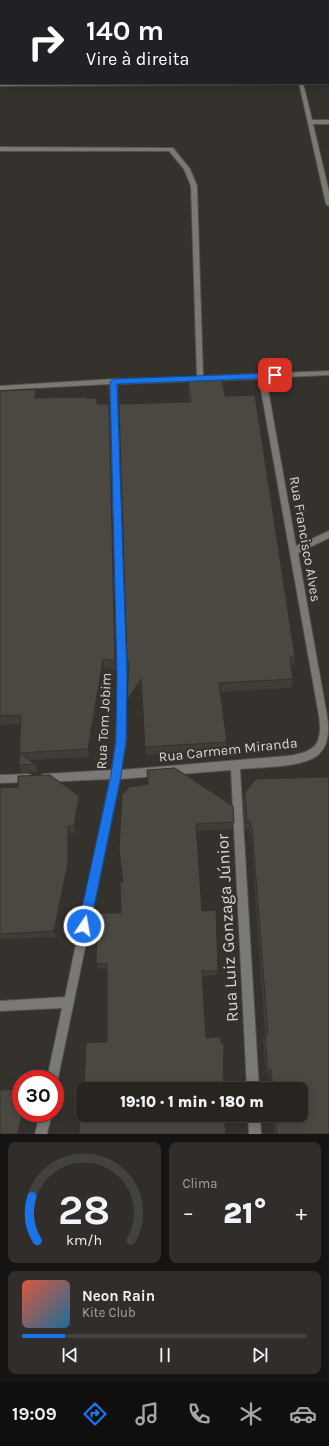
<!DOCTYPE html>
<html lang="pt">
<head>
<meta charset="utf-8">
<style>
  body { margin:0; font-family:Karla,sans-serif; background:#302d2a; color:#f1f3f6; height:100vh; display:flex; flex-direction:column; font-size:15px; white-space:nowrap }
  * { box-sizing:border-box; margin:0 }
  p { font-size:13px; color:#a5a5a5 }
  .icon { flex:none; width:22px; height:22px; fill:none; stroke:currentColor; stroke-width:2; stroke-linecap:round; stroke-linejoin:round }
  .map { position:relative; height:1134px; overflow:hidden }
  .details { display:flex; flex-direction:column; gap:8px; padding:8px; background:#161412; flex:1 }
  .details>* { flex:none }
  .hud { position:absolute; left:0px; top:0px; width:329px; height:84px; box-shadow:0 2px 10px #0003,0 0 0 1px #44423f; background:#202124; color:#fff; overflow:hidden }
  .speed { position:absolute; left:12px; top:1070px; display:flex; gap:8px; font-size:20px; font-weight:700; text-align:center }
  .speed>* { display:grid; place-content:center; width:52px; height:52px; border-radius:50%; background:#282521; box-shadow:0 2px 10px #0003,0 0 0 1px #44423f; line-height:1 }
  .speed .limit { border:6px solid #d22; background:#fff; color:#111 }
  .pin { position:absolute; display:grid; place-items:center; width:34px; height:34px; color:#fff; margin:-17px; border-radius:8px; box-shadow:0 2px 6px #0006 }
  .me { position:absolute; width:44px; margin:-22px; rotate:12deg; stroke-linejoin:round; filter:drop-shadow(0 0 3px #0008) }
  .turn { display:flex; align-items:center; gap:14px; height:84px; padding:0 20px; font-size:18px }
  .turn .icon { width:52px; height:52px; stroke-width:2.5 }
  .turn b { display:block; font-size:28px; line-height:34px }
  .big { font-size:30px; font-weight:800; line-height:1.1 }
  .details .widget { flex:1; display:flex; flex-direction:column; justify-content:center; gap:6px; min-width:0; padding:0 14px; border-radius:8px; background:#302d2a }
  .details .dial { align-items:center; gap:0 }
  .dial svg { height:104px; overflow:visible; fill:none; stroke:#44423f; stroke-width:7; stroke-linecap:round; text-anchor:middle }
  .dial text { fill:#f1f3f6; stroke:none }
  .song { display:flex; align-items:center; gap:12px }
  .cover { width:48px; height:48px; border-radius:6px; background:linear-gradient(135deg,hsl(10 70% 55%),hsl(200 70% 35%)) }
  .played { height:4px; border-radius:2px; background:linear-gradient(90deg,#1a73e8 15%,#44423f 15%) }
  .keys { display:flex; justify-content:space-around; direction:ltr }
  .heat { display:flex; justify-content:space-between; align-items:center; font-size:22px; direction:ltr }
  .details .tiles { flex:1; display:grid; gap:8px; grid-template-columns:1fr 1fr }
  .widget:last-child { grid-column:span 2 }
  .trip { position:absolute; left:76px; top:1082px; width:232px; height:40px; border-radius:8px; background:#282521; box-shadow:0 2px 10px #0003,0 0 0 1px #44423f; font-weight:800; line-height:40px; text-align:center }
  .tabs { display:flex; height:64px; justify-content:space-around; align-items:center; background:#100f0d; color:#a5a5a5 }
  .tabs .icon { width:28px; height:28px }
  .tabs .on { color:#1a73e8 }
  .tabs b { font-size:18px; color:#f1f3f6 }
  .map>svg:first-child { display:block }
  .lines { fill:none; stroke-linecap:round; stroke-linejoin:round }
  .street-casing { stroke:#534f4a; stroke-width:2 }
  .street { fill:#7b7976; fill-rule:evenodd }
  .wall { fill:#403d38 }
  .shaded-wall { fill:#34322e }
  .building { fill:#4b4741; stroke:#34322e }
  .route { fill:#1a73e8; stroke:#114b97 }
  .labels { text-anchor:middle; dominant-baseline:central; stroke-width:4; stroke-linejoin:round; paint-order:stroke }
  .street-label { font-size:14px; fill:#dad7d4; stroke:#35312c }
  .near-street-label { font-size:17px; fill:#dad7d4; stroke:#35312c }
</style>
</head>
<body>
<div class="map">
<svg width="329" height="1134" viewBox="0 0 329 1134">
  <rect width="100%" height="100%" fill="#35312c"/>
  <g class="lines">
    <!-- street casing -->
    <g class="street-casing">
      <g id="street">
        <polygon points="261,0 269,0 270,1 262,1"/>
        <rect x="0" y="5" width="1" height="2"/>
        <rect x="328" y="62" width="1" height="2"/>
        <polygon points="279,83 277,84 0,86 0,84"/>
        <polygon points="299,83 303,83 312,120 329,120 329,124 313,124 329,192 329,206 326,204"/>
        <path d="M 0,147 L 173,148 L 190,169 L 197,186 L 203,376 L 329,371 L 329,375 L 266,378 L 296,546 L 329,531 L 329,538 L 298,553 L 327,716 C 329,729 329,745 319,754 C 305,768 260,767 240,769 L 259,1089 L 247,1089 L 231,770 L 120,779 L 57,1083 L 55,1084 L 55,1079 L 47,1079 L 62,1008 L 0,1011 L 0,1001 L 65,997 L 110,779 L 44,782 L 41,781 L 39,778 L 41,775 L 44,774 L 112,770 L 116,741 L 118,676 L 110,384 L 0,390 L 0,386 L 113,379 L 197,377 L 191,186 L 184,169 L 169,151 L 0,151 ZM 259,379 L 319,716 C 323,745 315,752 287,756 L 121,770 L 126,741 L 126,676 L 117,384 Z"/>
        <polygon points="28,774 31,775 33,778 31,781 28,782 0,783 0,775"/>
        <polygon points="40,1113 52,1113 47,1134 35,1134"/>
        <polygon points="248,1115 260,1115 261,1134 249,1134"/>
      </g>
    </g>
    <!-- street -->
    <use href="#street" class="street"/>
  </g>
  <!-- wall -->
  <g class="wall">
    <polygon points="188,381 225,396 295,657 293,666 291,666 293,679 291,688 220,692 227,742 226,750 146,755 141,688 128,708 129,671 127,671 127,662 189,402 188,392"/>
    <polygon points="36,389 37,398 97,398 98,404 109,415 116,670 104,668 89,757 30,760 35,764 38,772 22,773 19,765 20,724 0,725 0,391"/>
    <polygon points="0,788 79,796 81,804 76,833 69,833 70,869 56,937 0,939"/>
    <polygon points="245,792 329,1134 274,1134 273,1115 301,1115 301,1089 270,1089 269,1072 266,1073 263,1038 265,1034 251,834 249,834 249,828 245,829 243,800"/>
    <polygon points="122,795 234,822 232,829 196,831 202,911 218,971 217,975 202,976 206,1038 223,1089 107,1042 107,969 98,968 96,963 121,913 123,882"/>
  </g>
  <!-- shaded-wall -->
  <g class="shaded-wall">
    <polygon points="36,389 37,400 35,398"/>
    <polygon points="109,404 109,415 116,670 115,661"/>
    <polygon points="103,659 104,668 89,757 88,749"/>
    <polygon points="141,679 141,688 128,708 127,700"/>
    <polygon points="79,796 81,804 76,833 74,826"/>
    <polygon points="68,826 69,833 70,869 56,937 54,931"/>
    <polygon points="22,1113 26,1113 22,1134 18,1134"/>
  </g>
  <!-- building -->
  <g class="building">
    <polygon points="222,380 225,396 255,395 295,657 290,657 293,679 219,683 227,742 145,747 141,679 127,700 129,662 127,662 119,404 191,402 188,381"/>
    <polygon points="36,389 35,398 87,397 86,398 97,398 97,404 109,404 115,661 103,659 88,749 19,753 35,764 19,765 21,715 0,716 0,391"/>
    <polygon points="175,768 233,806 234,822 196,824 202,911 216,910 218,971 202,971 206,1038 220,1037 221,1043 224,1043 223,1089 84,1089 86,1043 107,1042 107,964 96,963 98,913 121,913 120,882 123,882 119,849 122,795 129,787 148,784 147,770"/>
    <polygon points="50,775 79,796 74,826 68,826 68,863 54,931 0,934 0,788 18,787 18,776"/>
    <polygon points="329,777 329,1134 277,1134 275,1115 301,1115 301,1089 273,1089 271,1070 268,1070 265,1034 268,1034 252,827 251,827 250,821 247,822 245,792 256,779"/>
    <polygon points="21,1089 21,1113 22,1113 18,1134 0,1134 0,1090"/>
    <polygon points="83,1109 83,1115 224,1115 226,1134 79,1134 80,1117 83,1117"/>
  </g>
  <!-- route -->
  <polygon class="route" points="275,373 279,375 275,378 117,384 127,676 126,741 121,775 90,926 88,930 84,932 80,930 78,926 111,775 116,741 117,676 110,382 114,379"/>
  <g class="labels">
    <!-- street labels -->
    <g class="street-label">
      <text transform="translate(305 539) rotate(80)">Rua Francisco Alves</text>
      <text transform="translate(104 721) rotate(-87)">Rua Tom Jobim</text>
      <text transform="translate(228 750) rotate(-6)">Rua Carmem Miranda</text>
    </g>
    <!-- near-street labels -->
    <g class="near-street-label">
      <text transform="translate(227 928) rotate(-93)">Rua Luiz Gonzaga Júnior</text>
    </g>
  </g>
</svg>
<div class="speed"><div class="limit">30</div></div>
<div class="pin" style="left:275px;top:375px;background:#d93025"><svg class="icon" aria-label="arrive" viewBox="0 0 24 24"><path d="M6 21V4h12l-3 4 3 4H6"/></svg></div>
<svg class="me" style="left:84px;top:926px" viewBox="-20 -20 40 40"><circle r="17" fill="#1a73e8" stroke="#fff" stroke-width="3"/><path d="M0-11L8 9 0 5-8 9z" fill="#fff"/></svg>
<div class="trip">19:10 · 1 min · 180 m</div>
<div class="hud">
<div class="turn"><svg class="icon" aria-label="right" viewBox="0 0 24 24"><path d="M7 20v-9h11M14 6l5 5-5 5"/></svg><div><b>140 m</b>Vire à direita</div></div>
</div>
</div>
<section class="details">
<div class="tiles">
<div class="widget dial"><svg viewBox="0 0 100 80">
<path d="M14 69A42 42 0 1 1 86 69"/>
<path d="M14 69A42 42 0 0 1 10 35" stroke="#1a73e8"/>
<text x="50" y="56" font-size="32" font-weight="700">28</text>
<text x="50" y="72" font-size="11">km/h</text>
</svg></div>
<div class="widget"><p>Clima</p>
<div class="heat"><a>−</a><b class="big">21°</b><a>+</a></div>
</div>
<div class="widget">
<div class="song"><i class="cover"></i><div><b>Neon Rain</b><p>Kite Club</p></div></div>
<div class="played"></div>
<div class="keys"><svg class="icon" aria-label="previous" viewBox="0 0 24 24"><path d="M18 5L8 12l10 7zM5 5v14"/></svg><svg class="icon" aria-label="pause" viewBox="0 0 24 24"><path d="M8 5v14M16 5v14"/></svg><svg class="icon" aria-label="next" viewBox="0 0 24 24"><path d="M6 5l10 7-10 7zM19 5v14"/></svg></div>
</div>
</div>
</section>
<nav class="tabs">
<b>19:09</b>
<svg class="icon on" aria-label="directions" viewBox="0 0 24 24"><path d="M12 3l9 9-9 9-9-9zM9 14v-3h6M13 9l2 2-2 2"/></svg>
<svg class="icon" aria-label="music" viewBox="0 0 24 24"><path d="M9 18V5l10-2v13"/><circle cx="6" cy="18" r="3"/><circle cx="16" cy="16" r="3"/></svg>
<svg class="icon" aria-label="phone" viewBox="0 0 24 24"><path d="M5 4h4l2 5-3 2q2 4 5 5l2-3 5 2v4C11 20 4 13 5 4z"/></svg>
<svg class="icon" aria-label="climate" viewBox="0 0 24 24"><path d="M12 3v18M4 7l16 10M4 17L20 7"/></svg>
<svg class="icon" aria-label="car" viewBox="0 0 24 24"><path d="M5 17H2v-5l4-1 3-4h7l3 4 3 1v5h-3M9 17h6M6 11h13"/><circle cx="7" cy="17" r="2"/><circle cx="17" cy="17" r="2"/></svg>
</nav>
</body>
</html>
